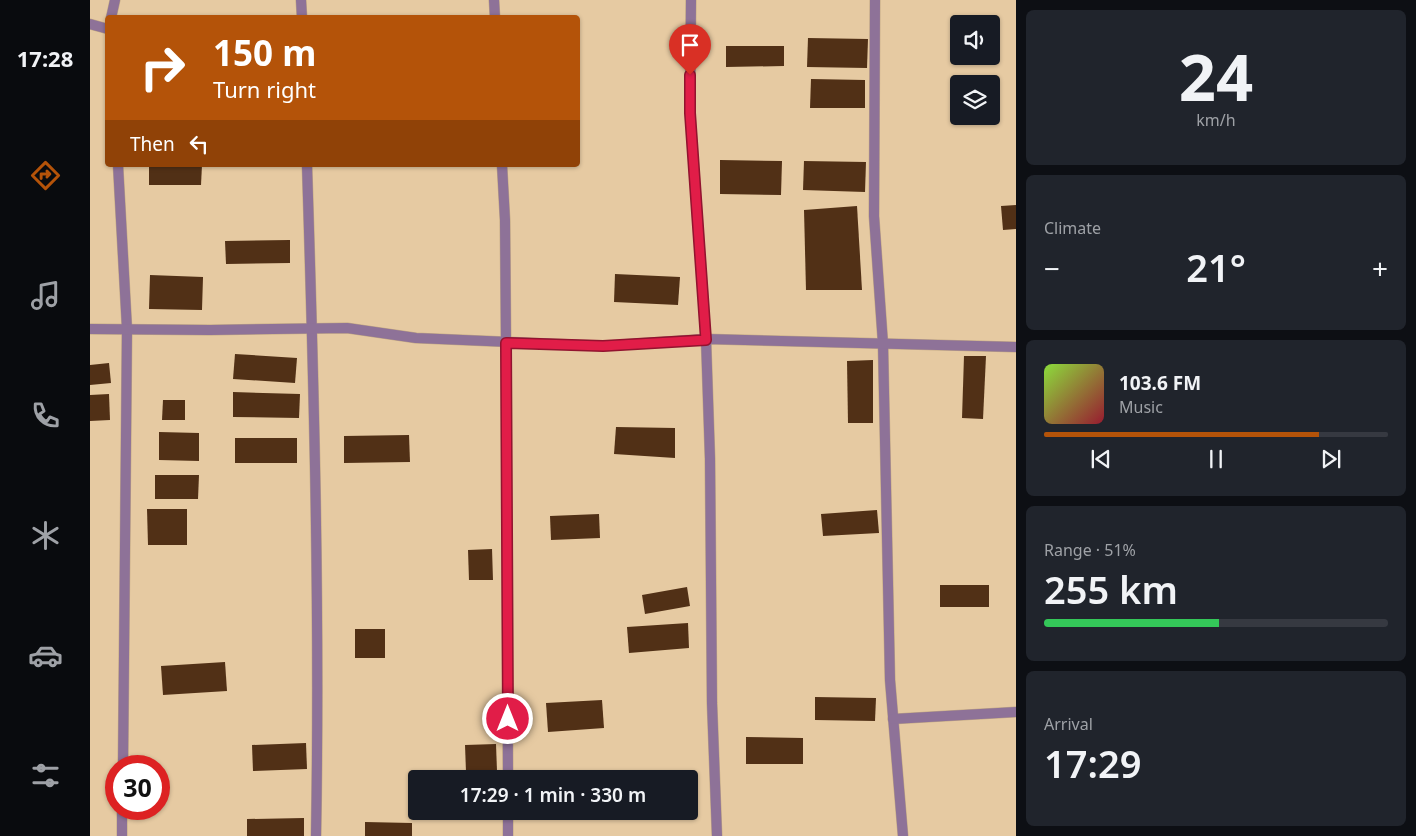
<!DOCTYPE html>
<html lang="en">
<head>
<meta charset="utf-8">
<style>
  body { margin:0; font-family:"Noto Sans",sans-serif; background:#20242c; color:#f1f3f6; height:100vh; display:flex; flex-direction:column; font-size:19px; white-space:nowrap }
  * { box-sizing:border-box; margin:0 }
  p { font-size:16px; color:#9ea1a6 }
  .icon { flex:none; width:28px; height:28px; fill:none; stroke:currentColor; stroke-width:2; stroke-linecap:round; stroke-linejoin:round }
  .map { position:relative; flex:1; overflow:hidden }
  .drawer { display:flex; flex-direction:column; gap:10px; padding:10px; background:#0d0f14; width:400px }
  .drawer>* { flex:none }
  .banner { position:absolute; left:15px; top:15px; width:475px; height:152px; border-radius:5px; box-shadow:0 1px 4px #0004; background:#b45309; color:#fff; overflow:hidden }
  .fabs { position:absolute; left:860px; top:15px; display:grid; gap:10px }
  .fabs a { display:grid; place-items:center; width:50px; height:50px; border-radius:5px; background:#171b24; box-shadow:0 1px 4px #0004; font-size:25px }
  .speed { position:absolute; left:15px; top:755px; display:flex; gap:10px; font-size:25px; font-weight:700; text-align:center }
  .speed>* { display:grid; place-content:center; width:65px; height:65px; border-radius:50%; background:#171b24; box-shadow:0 1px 4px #0004; line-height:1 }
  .speed .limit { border:8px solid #d22; background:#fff; color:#111 }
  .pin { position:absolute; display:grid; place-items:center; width:42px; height:42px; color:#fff; margin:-51px -21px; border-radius:50% 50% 50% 0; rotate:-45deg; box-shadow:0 0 5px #0007 }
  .pin .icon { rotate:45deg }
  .me { position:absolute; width:55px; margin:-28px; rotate:0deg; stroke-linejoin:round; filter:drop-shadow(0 0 4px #0008) }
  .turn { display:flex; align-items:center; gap:18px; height:105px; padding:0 25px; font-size:22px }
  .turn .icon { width:65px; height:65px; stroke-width:2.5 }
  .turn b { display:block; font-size:35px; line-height:42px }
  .then { display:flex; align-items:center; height:48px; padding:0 25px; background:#0003; gap:10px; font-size:19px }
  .big { font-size:38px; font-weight:600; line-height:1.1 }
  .drawer .card { flex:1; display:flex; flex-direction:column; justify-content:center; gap:8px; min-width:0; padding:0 18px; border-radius:8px; background:#20242c }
  .drawer .dial { align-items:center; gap:0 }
  .dial b { font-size:65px; line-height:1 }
  .song { display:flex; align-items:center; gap:15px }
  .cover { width:60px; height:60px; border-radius:8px; background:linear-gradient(135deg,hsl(90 70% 55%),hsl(350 70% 35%)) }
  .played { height:5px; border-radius:2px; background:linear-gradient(90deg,#b45309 80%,#363941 80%) }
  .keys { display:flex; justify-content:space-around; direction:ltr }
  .heat { display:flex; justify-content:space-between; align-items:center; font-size:28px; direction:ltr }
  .charge { height:8px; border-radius:4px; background:linear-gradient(90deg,#34c759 51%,#363941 0) }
  .trip { position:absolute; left:318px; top:770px; width:290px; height:50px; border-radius:5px; background:#171b24; box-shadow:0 1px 4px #0004; font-weight:600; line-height:50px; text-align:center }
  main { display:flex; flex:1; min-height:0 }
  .dock { display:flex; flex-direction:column; width:90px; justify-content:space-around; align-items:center; background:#090b0e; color:#9ea1a6 }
  .dock .icon { width:35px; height:35px }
  .dock .current { color:#b45309 }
  .dock b { font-size:22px; color:#f1f3f6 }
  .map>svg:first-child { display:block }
  .building { fill:#513016 }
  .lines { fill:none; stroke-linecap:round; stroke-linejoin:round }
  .minor-casing { stroke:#c0a784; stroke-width:11 }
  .minor { stroke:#8e7298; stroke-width:10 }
  .route-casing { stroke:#92132f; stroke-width:12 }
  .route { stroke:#e11d48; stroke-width:9 }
</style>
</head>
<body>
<main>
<nav class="dock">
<b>17:28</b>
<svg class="icon current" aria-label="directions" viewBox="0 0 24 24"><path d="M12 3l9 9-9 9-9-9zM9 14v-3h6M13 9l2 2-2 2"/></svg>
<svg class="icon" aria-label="music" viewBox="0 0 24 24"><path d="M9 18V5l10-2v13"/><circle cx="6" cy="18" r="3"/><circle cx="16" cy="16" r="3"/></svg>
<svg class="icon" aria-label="phone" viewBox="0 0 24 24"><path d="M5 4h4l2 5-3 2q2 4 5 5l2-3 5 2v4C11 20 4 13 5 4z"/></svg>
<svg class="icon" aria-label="climate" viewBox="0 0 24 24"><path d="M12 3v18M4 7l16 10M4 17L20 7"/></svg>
<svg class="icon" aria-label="car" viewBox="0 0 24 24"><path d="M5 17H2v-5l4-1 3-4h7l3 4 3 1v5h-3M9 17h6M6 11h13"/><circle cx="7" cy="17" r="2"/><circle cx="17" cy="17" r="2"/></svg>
<svg class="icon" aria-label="filters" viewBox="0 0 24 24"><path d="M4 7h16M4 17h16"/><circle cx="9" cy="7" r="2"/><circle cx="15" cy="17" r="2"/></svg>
</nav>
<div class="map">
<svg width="926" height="836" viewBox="0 0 926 836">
  <rect width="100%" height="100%" fill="#e6caa2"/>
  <!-- building -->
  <g class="building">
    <polygon points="718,38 778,39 777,68 717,67"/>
    <polygon points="636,46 694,46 694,66 636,67"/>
    <polygon points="721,79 775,80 775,108 720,108"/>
    <polygon points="630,160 692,161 691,195 630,194"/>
    <polygon points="714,161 776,162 775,192 713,190"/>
    <polygon points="59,165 112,165 111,185 59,185"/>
    <polygon points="926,205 926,229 913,230 911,206"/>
    <polygon points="767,206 772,290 716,290 714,210"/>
    <polygon points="200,240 200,263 136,264 135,241"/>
    <polygon points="525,274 590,277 588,305 524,302"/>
    <polygon points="60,275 113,277 112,310 59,309"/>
    <polygon points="145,354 207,358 205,383 143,379"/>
    <polygon points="874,356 896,356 893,419 872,418"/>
    <polygon points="783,360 783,423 758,423 757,361"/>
    <polygon points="19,363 21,383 0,385 0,365"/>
    <polygon points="143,392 210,394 209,418 143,417"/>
    <polygon points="19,394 20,420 0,421 0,395"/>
    <polygon points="73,400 95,400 95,420 72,420"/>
    <polygon points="526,427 585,428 585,458 524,454"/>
    <polygon points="69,432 109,433 109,461 69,460"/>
    <polygon points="319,435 320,462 254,463 254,436"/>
    <rect x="145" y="438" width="62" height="25"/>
    <polygon points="65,475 109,475 108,499 65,499"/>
    <polygon points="57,509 97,509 97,545 58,545"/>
    <polygon points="787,510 789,533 733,536 731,514"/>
    <polygon points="509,514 510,538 461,540 460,516"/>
    <polygon points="402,549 403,580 379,580 378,550"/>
    <rect x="850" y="585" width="49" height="22"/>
    <polygon points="597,587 600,606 555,614 552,595"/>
    <polygon points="598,623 599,648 539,653 537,627"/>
    <rect x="265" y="629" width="30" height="29"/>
    <polygon points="135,662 137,691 73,695 71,666"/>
    <polygon points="725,697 786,698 785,721 725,720"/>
    <polygon points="512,700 514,728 458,732 456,703"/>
    <polygon points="656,737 713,738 713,764 656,764"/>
    <polygon points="216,743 217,769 163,771 162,745"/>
    <polygon points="406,744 407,771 376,772 375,745"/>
    <polygon points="214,818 214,836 157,836 157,819"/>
    <polygon points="275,822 322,823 322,836 275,836"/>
  </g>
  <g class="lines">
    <!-- minor casing -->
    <g class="minor-casing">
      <g id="minor">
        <polyline points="211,0 212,18"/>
        <polyline points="404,0 405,18"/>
        <polyline points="601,0 600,113 616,339 620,459 622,703 627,836"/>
        <polyline points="785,0 784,216 793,344 800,680 813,836"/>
        <polyline points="21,18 25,0"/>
        <polyline points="0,24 18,29"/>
        <polyline points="28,165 37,329 33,766"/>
        <path d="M 217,165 C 224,388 230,612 226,836"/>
        <polyline points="412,165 415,220 416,343 418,779"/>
        <polyline points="0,329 120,330 257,328 326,338 513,346 616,339 926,347"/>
        <polyline points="803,719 926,712"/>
        <polyline points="418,811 418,836"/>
        <polyline points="32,836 32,809"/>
      </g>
    </g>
    <!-- minor -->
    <use href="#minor" class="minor"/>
  </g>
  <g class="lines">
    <!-- route casing -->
    <g class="route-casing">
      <polyline id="route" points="418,719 416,343 513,346 616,340 600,113 600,75"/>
    </g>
    <!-- route -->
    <use href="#route" class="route"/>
  </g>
</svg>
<div class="fabs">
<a><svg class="icon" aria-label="sound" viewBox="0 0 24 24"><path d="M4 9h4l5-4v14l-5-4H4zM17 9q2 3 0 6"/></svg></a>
<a><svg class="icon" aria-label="layers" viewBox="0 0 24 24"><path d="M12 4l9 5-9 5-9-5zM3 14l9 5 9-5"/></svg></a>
</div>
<div class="speed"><div class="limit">30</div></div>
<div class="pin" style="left:600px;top:75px;background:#d93025"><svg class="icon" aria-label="arrive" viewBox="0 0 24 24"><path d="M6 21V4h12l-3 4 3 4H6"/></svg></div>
<svg class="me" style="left:418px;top:719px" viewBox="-20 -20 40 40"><circle r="17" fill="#e11d48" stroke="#fff" stroke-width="3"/><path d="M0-11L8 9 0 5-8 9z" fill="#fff"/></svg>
<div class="trip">17:29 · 1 min · 330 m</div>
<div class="banner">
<div class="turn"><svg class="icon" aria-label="right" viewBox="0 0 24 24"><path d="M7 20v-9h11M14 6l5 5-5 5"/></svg><div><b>150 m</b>Turn right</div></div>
<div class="then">Then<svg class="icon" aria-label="left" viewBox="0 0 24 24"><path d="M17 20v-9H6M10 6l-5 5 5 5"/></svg></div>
</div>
</div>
<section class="drawer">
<div class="card dial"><b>24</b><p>km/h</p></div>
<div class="card"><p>Climate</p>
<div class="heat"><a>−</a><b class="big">21°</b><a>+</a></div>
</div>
<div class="card">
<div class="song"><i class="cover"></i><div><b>103.6 FM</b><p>Music</p></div></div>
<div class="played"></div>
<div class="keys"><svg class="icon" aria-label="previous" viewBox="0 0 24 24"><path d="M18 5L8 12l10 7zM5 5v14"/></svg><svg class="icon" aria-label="pause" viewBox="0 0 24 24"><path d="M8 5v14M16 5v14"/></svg><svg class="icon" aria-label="next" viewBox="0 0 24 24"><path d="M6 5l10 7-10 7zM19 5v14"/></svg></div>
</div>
<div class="card"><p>Range · 51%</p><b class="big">255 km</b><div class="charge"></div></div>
<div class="card"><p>Arrival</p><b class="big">17:29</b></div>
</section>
</main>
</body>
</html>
